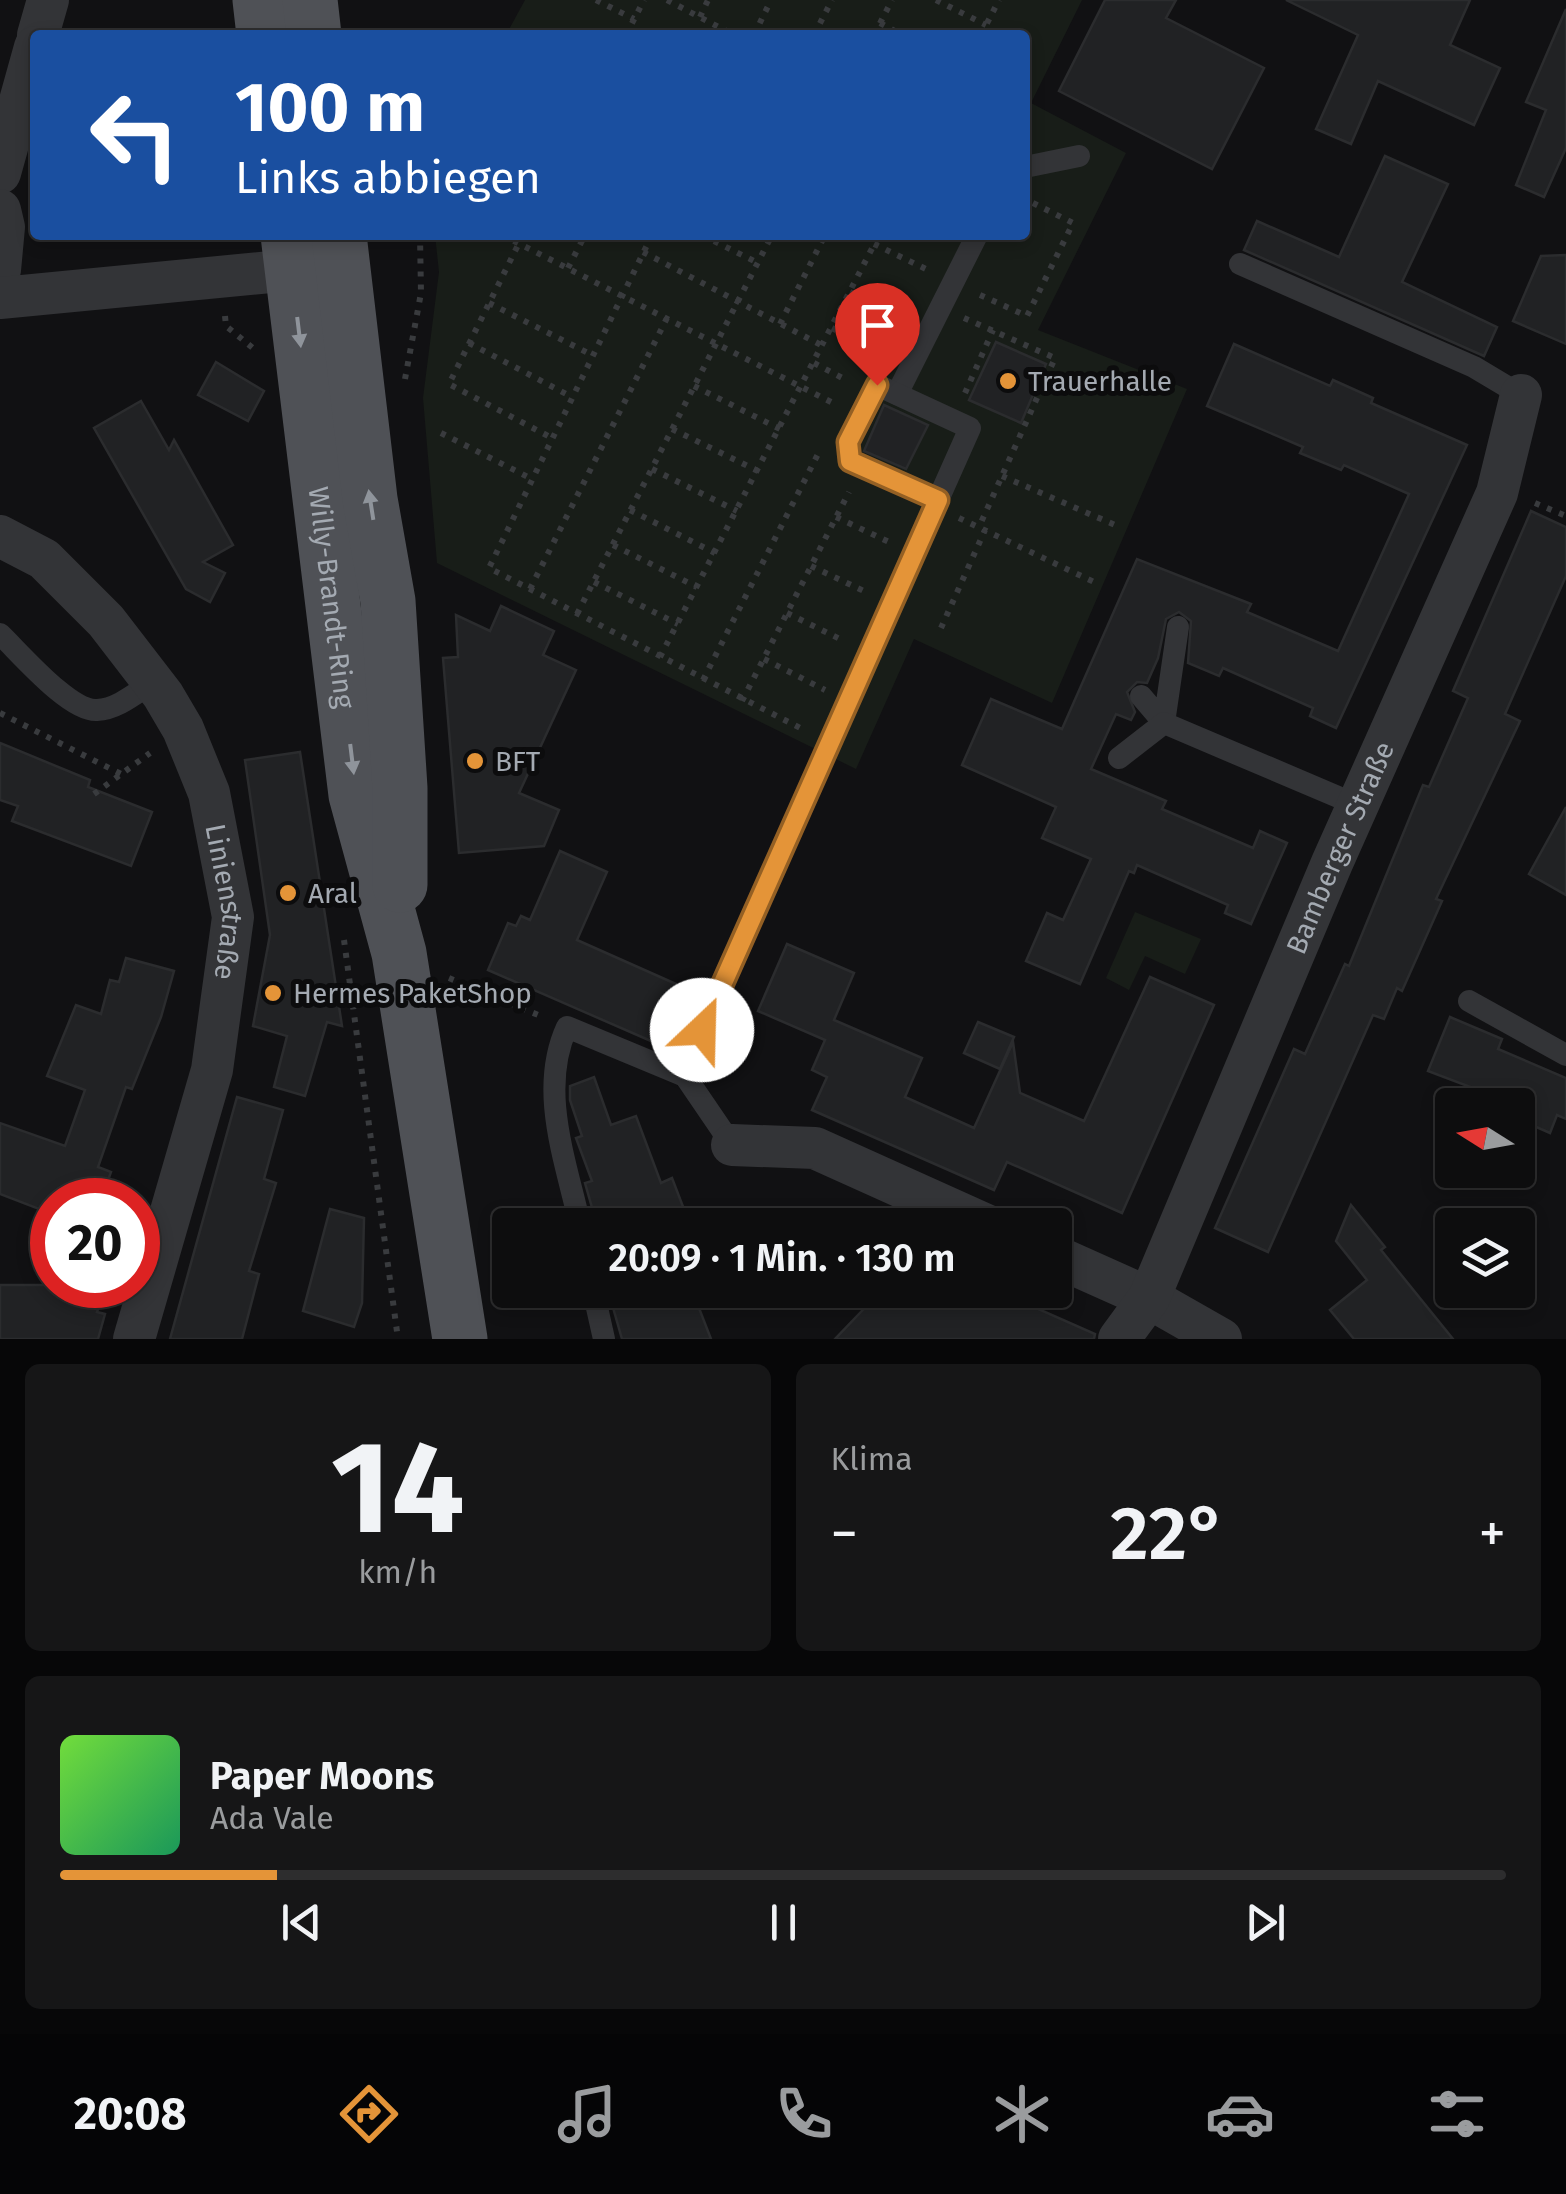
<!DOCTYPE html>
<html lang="de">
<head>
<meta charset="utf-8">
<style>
  body { margin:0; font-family:"Fira Sans",sans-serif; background:#161617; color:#f1f3f6; height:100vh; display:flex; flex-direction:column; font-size:38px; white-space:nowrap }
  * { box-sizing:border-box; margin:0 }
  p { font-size:32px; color:#9a9c9e }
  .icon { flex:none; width:55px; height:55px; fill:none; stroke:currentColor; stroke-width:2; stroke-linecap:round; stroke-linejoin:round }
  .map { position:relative; height:1339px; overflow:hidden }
  .side { display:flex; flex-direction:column; gap:25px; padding:25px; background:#070708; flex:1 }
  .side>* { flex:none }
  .hud { position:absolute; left:30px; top:30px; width:1000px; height:210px; border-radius:10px; box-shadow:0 5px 15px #0003,0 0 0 2px #2d2d2e; background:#1a4fa0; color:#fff; overflow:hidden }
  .needle { width:65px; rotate:281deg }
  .controls { position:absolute; left:1435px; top:1088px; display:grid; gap:20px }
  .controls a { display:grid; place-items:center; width:100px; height:100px; border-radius:10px; background:#0d0d0e; box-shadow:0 5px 15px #0003,0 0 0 2px #2d2d2e; font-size:50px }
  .speed { position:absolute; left:30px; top:1178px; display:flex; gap:20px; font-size:50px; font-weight:700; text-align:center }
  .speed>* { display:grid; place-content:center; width:130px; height:130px; border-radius:50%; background:#0d0d0e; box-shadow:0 5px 15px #0003,0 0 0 2px #2d2d2e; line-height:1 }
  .speed .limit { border:15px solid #d22; background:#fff; color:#111 }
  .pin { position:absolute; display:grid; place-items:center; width:85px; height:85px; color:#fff; margin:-102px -42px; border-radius:50% 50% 50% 0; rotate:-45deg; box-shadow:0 0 10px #0007 }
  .pin .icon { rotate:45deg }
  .me { position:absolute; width:110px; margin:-55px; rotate:24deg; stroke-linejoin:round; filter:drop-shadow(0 0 8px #0008) }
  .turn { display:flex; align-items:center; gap:35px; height:210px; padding:0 40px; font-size:45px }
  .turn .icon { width:130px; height:130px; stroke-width:2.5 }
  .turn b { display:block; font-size:70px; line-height:85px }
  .big { font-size:75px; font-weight:600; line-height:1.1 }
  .side .card { flex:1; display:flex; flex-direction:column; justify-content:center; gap:15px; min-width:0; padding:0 35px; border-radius:15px; background:#161617 }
  .side .dial { align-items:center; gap:0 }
  .dial b { font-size:130px; line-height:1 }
  .song { display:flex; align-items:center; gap:30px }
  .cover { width:120px; height:120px; border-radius:15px; background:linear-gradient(135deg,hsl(100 70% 55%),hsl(150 70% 35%)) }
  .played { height:10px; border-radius:5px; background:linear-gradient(90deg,#e49438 15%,#2d2d2e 15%) }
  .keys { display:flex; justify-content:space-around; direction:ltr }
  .heat { display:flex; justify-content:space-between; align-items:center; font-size:55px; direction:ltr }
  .side .tiles { flex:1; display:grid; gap:25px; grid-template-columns:1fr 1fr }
  .card:last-child { grid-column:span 2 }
  .trip { position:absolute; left:492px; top:1208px; width:580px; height:100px; border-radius:10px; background:#0d0d0e; box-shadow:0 5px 15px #0003,0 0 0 2px #2d2d2e; font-weight:600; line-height:100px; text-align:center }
  .menu { display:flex; height:160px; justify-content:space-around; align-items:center; background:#050506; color:#9a9c9e }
  .menu .icon { width:70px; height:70px }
  .menu .on { color:#e49438 }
  .menu b { font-size:45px; color:#f1f3f6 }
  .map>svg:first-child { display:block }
  .green { fill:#181d18 }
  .building { fill:#212224; stroke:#2b2c2e; stroke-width:2.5 }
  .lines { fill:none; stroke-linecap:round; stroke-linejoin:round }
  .path { stroke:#393b3e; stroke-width:6; stroke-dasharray:5 8; stroke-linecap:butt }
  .service { stroke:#333437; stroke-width:22 }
  .minor { stroke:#333437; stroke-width:42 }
  .primary { stroke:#4f5156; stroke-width:55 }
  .oneway { fill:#8f949b }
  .route-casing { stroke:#946024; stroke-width:25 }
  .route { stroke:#e49438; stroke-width:18 }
  .poi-dot { fill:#e49438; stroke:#0c0c0d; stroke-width:4 }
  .labels { text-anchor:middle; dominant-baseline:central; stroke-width:10; stroke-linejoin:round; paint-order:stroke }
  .poi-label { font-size:28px; fill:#a4aab2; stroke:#0c0c0d; text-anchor:start }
  .street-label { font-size:28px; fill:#a4aab2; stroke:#0c0c0d }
</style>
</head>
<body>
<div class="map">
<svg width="1566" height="1339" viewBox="0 0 1566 1339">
  <rect width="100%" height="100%" fill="#111113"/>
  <!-- green -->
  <g class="green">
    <polygon points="525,0 1082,0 1031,103 1126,153 1038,330 1187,389 1052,703 914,639 856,769 437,563 423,398 439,272 435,235 1025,235 1025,35 506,35"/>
    <polygon points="1135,912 1201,939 1185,974 1145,956 1129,990 1106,978"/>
  </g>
  <!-- building -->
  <g class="building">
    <polygon points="1105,0 1176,0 1166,18 1264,68 1212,169 1059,91"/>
    <polygon points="1286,0 1470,0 1450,45 1500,68 1474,125 1378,81 1351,144 1316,129 1358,35"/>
    <polygon points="1566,9 1566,148 1544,197 1516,185 1546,110 1526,102"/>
    <polygon points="1385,156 1448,184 1402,282 1497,327 1484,356 1244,250 1257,221 1339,257"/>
    <polygon points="1566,255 1566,344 1513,321 1541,256"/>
    <polygon points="996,342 1046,364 1021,423 969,400"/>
    <polygon points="1234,344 1330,386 1333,380 1373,398 1371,403 1467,445 1336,728 1310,716 1313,708 1223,668 1219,676 1188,663 1191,621 1179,612 1166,619 1158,658 1147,683 1137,682 1127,692 1135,712 1131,720 1116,714 1091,769 1166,801 1162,809 1253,848 1260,831 1287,843 1251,924 1225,913 1228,905 1137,865 1134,873 1129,871 1080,984 1026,961 1047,913 1063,920 1091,859 1042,838 1056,807 962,765 991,699 1062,729 1137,559 1251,604 1247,612 1338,651 1409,494 1344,465 1341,470 1300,453 1303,447 1207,406"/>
    <polygon points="216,362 264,391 248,421 198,395"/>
    <polygon points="141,401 169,450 174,440 233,545 203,562 225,573 210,602 186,589 94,428"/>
    <polygon points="884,405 928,425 906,469 864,451"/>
    <polygon points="1531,511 1566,527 1566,576 1505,714 1520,721 1436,899 1442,901 1402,991 1397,988 1384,1019 1373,1015 1268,1252 1215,1228 1294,1049 1305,1054 1345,964 1349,966 1423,785 1429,787 1468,698 1453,691"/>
    <polygon points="501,606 554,631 543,655 576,670 519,793 559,810 544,846 459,853 443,658 458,657 456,615 490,631"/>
    <polygon points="0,743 90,780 88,787 152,812 131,866 12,821 18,806 0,800"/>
    <polygon points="300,752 342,1026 327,1022 305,1096 274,1087 287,1036 253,1026 270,935 245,760"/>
    <polygon points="1566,807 1566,895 1529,874"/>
    <polygon points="560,851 607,872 577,940 676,984 651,1041 488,970 508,923 516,926 521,916 530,920"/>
    <polygon points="787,944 854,973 834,1020 922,1058 905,1097 974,1128 1013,1042 1020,1093 1084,1121 1150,977 1214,1005 1122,1213 1007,1162 994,1190 812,1110 827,1077 812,1070 825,1040 758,1011"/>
    <polygon points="126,958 174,971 161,1017 132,1089 126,1087 98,1167 111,1172 101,1200 52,1200 52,1214 0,1194 0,1123 65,1146 85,1090 47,1076 76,1005 101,1014 110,980 119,982"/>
    <polygon points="1450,1017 1502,1039 1498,1049 1566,1078 1566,1119 1557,1115 1550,1133 1518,1119 1518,1105 1428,1071"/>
    <polygon points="978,1022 1014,1037 1000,1069 964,1053"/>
    <polygon points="594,1077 611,1125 636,1116 661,1183 672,1178 690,1225 597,1225 585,1183 592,1181 576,1138 582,1136 570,1100 570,1086"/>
    <polygon points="237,1097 283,1110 264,1179 276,1183 249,1271 259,1274 242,1339 170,1339"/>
    <polygon points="1351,1205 1385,1247 1381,1250 1453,1339 1354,1339 1330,1310 1367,1280 1336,1241"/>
    <polygon points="330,1209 364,1218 362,1303 354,1327 303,1311"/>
    <polygon points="0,1285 106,1285 97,1312 105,1314 98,1339 0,1339"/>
    <polygon points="608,1290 692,1290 711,1339 622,1339"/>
    <polygon points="882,1290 995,1290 1095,1334 1094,1339 835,1339"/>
  </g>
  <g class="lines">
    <!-- path -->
    <g class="path">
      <polyline points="596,0 634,19"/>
      <polyline points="667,0 734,35"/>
      <polyline points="936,0 986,25"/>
      <polyline points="700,17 708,0"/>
      <polyline points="880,23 902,35"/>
      <polyline points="626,35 644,0"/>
      <polyline points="754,35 771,0"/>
      <polyline points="814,35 832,0"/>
      <polyline points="874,35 892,0"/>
      <polyline points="981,35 999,0"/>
      <polyline points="502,235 835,404"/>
      <polyline points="523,235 449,384 552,438"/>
      <polyline points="652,235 489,568 806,731"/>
      <polyline points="714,241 758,263"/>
      <polyline points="874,244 928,270"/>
      <polyline points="643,252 823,346"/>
      <polyline points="568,268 585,235"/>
      <polyline points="850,292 902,319"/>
      <polyline points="980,295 1027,316 1073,223 1025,199"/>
      <polyline points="489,303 592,355"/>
      <polyline points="225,316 226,326 254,349"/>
      <polyline points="964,318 1055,358 979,527"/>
      <polyline points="780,324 825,235"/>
      <polyline points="832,328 884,355"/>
      <polyline points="469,343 572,397"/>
      <polyline points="814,363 848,381"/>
      <polyline points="405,379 421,293 420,235"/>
      <polyline points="694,386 780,429"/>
      <polyline points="965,393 993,330"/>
      <polyline points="672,429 758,471"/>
      <polyline points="441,433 532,479"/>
      <polyline points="652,469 737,511"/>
      <polyline points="1002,476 1115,525"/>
      <polyline points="1535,503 1566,516"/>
      <polyline points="630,510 715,553"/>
      <polyline points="836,517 889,542"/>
      <polyline points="959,518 1094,582"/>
      <polyline points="613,545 697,587"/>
      <polyline points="811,566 868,593"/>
      <polyline points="594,582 678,624"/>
      <polyline points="530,589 667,318"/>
      <polyline points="787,613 844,641"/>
      <polyline points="577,614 772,235"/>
      <polyline points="941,628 985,530"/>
      <polyline points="660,657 879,235"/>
      <polyline points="764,659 825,690"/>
      <polyline points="703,680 818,454"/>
      <polyline points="742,701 849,492"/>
      <polyline points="0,713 121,774"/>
      <polyline points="94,794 150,753"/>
      <polyline points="344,940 398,1339"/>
      <polyline points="449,978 543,1017"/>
    </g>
    <!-- service -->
    <g class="service">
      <polyline points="1025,167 1079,156"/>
      <polyline points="1240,264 1474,367 1521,395"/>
      <polyline points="897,394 977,235"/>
      <path d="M 0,634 C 20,653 70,712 97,710 C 118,709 137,692 153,682"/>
      <polyline points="1141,696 1164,723 1178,627"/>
      <polyline points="1119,758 1164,723 1357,805"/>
      <polyline points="1469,1001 1566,1055"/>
      <path d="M 732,1145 L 685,1076 L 702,1030 C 791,829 882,629 970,428 L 877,385 L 847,442 L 850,461 L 939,500"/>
      <path d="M 580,1225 C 566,1161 538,1090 567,1027 L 685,1076"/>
      <polyline points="593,1290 604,1339"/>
    </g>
    <!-- minor -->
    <g class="minor">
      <polyline points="38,35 48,0"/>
      <polyline points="0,173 35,47"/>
      <polyline points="0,210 4,227 0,270"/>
      <polyline points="0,298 322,267"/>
      <path id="s1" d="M 0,536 L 44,559 L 106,621 L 163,695 L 183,729 L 209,793 L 233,917 L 212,1070 L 134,1339"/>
      <polyline points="732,1145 815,1148 986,1225"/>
      <polyline points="1055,1256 1149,1298 1221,1339"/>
      <path id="s2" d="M 1119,1339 L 1149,1298 L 1332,863 L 1497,493 L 1521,395"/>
    </g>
    <!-- primary -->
    <g class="primary">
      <polyline points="260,0 264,35"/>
      <polyline points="310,0 314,35"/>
      <path id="s3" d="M 288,235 L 356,795 L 399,953 L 460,1339"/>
      <polyline points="339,235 370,499 388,601 400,788 400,885"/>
    </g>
  </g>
  <!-- one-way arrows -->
  <defs><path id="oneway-solid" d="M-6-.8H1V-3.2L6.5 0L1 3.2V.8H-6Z" transform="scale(2.5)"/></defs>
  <g class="oneway">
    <use href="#oneway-solid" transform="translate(299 332) rotate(83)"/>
    <use href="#oneway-solid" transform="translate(371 505) rotate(-99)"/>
    <use href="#oneway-solid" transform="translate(352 759) rotate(83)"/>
  </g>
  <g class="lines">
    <!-- route casing -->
    <g class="route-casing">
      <polyline id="route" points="702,1030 938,500 850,461 848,442 877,385"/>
    </g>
    <!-- route -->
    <use href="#route" class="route"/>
  </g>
  <!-- markers -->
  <g class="poi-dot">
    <circle cx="1008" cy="381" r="10"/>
    <circle cx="475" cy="761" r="10"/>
    <circle cx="288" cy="893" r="10"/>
    <circle cx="273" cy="993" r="10"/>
  </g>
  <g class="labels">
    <!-- poi labels -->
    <g class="poi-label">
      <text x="1028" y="381">Trauerhalle</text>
      <text x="495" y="761">BFT</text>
      <text x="308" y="893">Aral</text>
      <text x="293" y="993">Hermes PaketShop</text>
    </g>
    <!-- street labels -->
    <g class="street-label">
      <text stroke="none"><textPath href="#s3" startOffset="365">Willy-Brandt-Ring</textPath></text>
      <text stroke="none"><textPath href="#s2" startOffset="540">Bamberger Straße</textPath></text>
      <text stroke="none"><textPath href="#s1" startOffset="450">Linienstraße</textPath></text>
    </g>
  </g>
</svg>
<div class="controls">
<a><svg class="needle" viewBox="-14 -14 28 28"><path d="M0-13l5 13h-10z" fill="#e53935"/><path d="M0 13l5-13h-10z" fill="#9a9c9e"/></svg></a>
<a><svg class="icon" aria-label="layers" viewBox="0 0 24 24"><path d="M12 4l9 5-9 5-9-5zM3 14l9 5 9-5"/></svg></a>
</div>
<div class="speed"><div class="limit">20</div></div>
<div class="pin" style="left:877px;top:385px;background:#d93025"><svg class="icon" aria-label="arrive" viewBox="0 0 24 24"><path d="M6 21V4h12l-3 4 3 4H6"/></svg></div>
<svg class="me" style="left:702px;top:1030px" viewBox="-20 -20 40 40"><circle r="19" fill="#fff"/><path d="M0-13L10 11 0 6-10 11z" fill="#e49438"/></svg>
<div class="trip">20:09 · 1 Min. · 130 m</div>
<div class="hud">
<div class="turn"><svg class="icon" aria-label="left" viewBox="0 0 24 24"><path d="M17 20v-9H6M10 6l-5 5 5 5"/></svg><div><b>100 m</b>Links abbiegen</div></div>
</div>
</div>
<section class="side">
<div class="tiles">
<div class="card dial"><b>14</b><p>km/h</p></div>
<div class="card"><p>Klima</p>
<div class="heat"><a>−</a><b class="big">22°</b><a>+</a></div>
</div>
<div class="card">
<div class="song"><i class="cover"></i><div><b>Paper Moons</b><p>Ada Vale</p></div></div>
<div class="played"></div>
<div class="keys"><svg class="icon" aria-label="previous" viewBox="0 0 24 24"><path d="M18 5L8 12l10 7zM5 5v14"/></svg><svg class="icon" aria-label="pause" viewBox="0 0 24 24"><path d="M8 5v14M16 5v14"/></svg><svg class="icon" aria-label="next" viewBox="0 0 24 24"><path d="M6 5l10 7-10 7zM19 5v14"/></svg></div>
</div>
</div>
</section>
<nav class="menu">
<b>20:08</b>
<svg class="icon on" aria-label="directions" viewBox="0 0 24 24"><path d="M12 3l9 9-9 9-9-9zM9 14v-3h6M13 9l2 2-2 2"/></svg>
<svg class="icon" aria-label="music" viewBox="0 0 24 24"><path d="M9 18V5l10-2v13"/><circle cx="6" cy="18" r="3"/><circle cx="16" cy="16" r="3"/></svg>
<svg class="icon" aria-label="phone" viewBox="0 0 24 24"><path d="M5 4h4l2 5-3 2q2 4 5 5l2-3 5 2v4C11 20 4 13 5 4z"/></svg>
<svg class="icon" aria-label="climate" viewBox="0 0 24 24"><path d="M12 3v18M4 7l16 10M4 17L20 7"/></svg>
<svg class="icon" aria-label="car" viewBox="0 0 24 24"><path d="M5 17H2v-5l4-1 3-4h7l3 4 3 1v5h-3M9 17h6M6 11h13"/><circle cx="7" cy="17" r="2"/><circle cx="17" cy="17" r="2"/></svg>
<svg class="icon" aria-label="filters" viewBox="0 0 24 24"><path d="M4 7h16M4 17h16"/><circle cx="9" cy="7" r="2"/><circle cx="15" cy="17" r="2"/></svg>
</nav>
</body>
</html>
